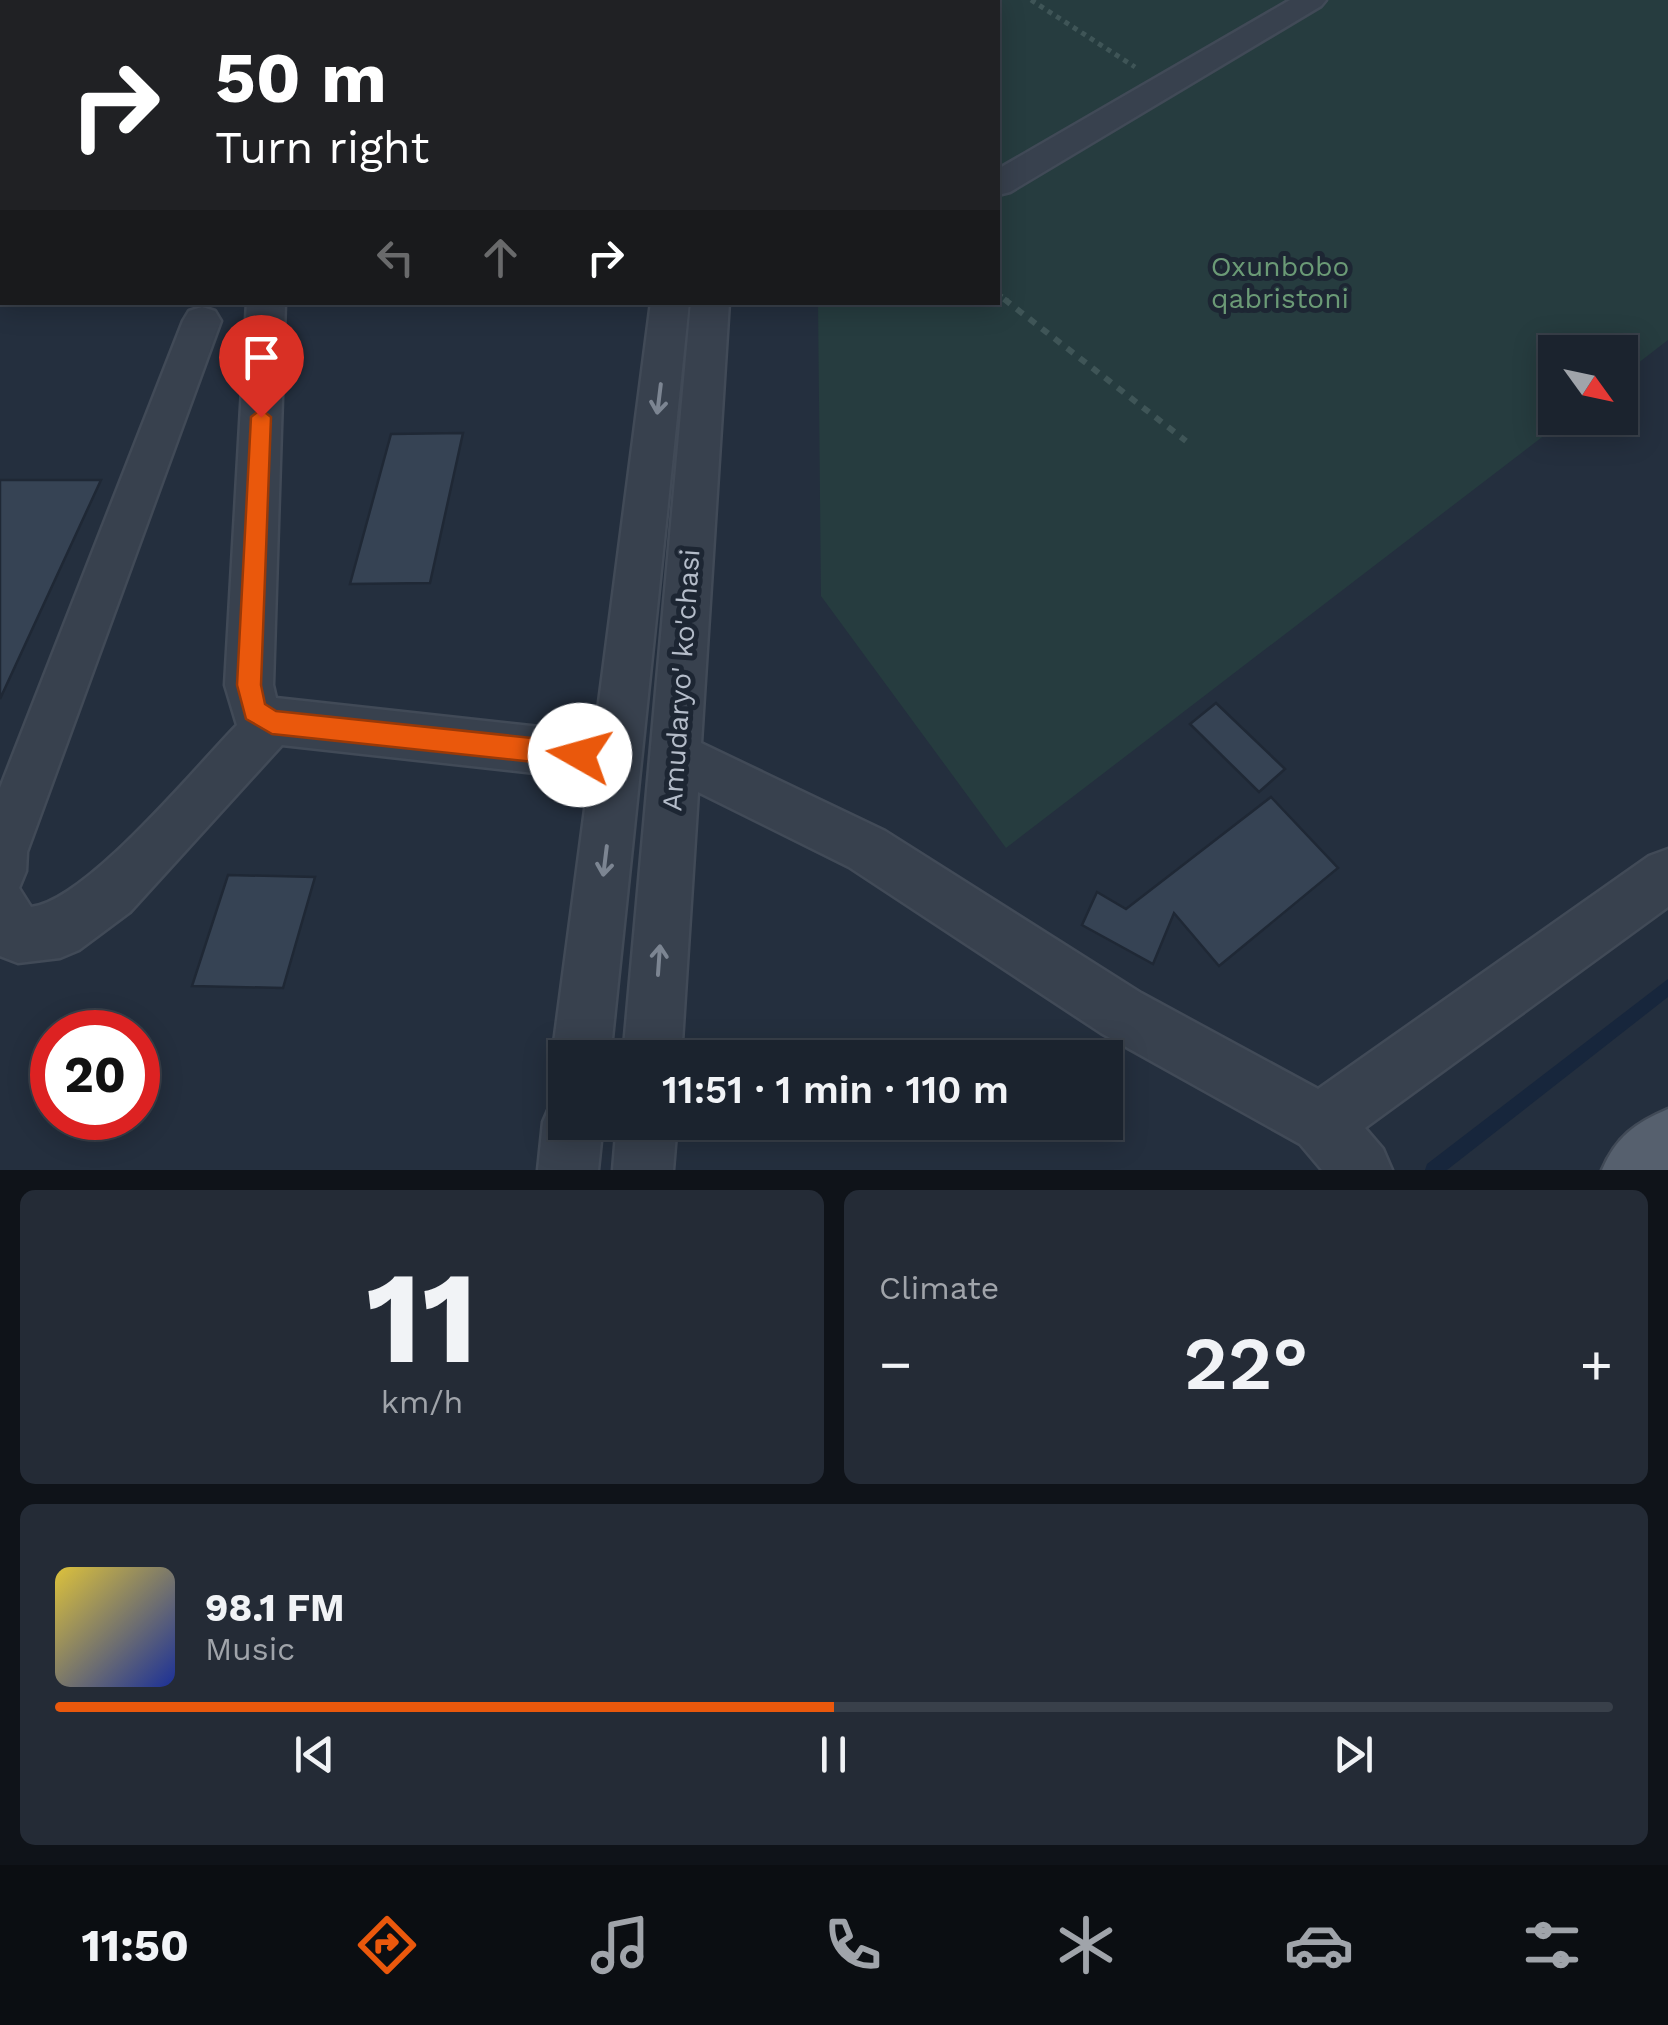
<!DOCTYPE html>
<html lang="en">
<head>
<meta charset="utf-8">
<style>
  body { margin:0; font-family:"Work Sans",sans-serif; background:#242b36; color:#f1f3f6; height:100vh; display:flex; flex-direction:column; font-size:38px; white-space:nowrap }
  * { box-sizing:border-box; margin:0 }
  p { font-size:32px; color:#a0a4aa }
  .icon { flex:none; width:55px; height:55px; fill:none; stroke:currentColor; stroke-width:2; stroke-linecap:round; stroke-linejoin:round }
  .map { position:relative; height:1170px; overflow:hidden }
  .details { display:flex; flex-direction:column; gap:20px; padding:20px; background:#0f1319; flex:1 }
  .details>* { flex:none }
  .banner { position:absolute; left:0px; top:0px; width:1000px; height:305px; box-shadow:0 5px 25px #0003,0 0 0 2px #39404a; background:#202124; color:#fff; overflow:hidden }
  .needle { width:65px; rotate:123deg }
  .fabs { position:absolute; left:1538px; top:335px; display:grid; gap:20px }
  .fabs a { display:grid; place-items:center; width:100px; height:100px; border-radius:0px; background:#1b232e; box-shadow:0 5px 25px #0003,0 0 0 2px #39404a; font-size:50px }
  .speed { position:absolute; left:30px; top:1010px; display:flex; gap:20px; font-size:50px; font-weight:700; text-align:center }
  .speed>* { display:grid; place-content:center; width:130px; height:130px; border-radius:50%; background:#1b232e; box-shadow:0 5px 25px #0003,0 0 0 2px #39404a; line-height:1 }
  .speed .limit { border:15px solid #d22; background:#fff; color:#111 }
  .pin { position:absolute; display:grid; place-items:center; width:85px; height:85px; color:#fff; margin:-102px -42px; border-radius:50% 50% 50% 0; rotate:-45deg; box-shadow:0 0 10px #0007 }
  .pin .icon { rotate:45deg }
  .me { position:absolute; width:110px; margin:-55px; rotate:277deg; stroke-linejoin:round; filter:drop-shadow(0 0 8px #0008) }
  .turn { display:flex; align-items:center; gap:35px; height:210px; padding:0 50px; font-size:45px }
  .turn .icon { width:130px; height:130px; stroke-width:2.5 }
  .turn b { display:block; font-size:70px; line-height:85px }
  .lanes { display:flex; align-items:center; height:95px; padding:0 50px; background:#0003; justify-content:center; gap:50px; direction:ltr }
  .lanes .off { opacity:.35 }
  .big { font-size:75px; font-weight:600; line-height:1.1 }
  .details .tile { flex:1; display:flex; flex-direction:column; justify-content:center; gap:15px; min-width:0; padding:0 35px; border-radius:15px; background:#242b36 }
  .details .dial { align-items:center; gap:0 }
  .dial b { font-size:130px; line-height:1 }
  .song { display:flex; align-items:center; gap:30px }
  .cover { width:120px; height:120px; border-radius:15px; background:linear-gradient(135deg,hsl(50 70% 55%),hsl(230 70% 35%)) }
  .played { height:10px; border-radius:5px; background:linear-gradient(90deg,#ea580c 50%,#39404a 50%) }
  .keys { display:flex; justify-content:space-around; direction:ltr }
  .heat { display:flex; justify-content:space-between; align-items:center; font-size:55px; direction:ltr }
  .details .tiles { flex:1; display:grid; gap:20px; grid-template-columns:1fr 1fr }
  .tile:last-child { grid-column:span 2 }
  .trip { position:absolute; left:548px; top:1040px; width:575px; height:100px; border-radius:0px; background:#1b232e; box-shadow:0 5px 25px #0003,0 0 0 2px #39404a; font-weight:600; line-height:100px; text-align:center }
  .menu { display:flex; height:160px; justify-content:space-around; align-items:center; background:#0b0e12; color:#a0a4aa }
  .menu .icon { width:70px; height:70px }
  .menu .selected { color:#ea580c }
  .menu b { font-size:45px; color:#f1f3f6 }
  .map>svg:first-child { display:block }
  .green { fill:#263c3f }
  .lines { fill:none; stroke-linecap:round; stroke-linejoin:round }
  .stream { fill:#17263c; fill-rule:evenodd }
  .building { fill:#364354; stroke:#1f2835; stroke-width:2.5 }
  .minor-casing { stroke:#414a57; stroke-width:5 }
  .major-casing { stroke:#414a57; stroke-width:5 }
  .path-far1 { stroke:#3f5557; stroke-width:5; stroke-dasharray:5 5; stroke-linecap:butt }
  .path { stroke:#3f5557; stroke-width:6; stroke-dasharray:8 8; stroke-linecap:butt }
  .minor { fill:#38414e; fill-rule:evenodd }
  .major { fill:#56606e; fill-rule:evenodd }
  .oneway { stroke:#7c8592 }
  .route { fill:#ea580c; stroke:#983908; stroke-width:2.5 }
  .labels { text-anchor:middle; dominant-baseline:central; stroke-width:10; stroke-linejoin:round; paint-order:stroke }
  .park-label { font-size:28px; fill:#6b9a76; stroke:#1d2633 }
  .street-label { font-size:28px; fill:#b4bcc9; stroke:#1d2633 }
</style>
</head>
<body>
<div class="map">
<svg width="1668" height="1170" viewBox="0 0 1668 1170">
  <rect width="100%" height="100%" fill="#242f3e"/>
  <!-- green -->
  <polygon class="green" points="816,0 1668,0 1668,340 1620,377 1620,352 1555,352 1555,418 1567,418 1006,848 821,596 818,303 998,302 998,2"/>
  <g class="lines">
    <!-- stream -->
    <polygon class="stream" points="1668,979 1668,997 1447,1170 1425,1170 1427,1164"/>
  </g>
  <!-- building -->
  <g class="building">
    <polygon points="463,433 430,583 350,584 391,434"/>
    <polygon points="0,480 101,480 0,699"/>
    <polygon points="1216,703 1285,769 1259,792 1190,724"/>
    <polygon points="1271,797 1338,868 1219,966 1174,913 1153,964 1082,925 1097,892 1126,909"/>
    <polygon points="228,875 315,877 283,988 192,986"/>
  </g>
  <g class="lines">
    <!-- minor casing -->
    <g class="minor-casing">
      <g id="minor">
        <polygon points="596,0 626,0 626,2 597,2"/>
        <polygon points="688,0 718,0 718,2 689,2"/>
        <polygon points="722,0 752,0 752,2 723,2"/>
        <polygon points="1290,0 1326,0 1321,6 1010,192 998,195 998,169"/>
        <rect x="0" y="46" width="2" height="18"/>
        <polygon points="0,199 2,200 2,223 0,223"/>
        <path d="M 247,302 L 285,302 L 273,685 L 276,698 L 595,733 L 651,302 L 689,302 L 610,1058 L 565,1058 L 565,1080 L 552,1058 L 589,779 L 282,745 L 130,912 L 79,950 L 60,958 L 18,963 L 0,956 L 0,788 L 183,321 L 189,311 L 202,307 L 215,311 L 221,321 L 27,852 L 26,871 L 19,888 L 31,907 C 86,901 195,768 237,725 L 225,685 Z"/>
        <polygon points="691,302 729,302 701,743 885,831 1141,993 1318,1089 1649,856 1668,849 1668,907 1365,1128 1383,1149 1392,1170 1322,1170 1300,1144 1101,1033 849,867 698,792 681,1058 623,1058"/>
        <polygon points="565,1096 565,1122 603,1122 598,1170 538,1170 543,1122 552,1101"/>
        <polygon points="617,1122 677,1122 673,1170 613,1170"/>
      </g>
    </g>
    <!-- major casing -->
    <g class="major-casing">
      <path id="major" d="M 1668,1109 L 1668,1170 L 1602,1170 C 1616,1137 1635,1123 1668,1109 Z"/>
    </g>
    <!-- path-far1 -->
    <g class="path-far1">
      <polyline points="1031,0 1135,67"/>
      <polyline points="998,294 1008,301"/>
    </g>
    <!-- path -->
    <polyline class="path" points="1004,299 1186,441"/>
    <!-- minor -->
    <use href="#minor" class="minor"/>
    <!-- major -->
    <use href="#major" class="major"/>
  </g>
  <!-- one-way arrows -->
  <defs><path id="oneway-shaft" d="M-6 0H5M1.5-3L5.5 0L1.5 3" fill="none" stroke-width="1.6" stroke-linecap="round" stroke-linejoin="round" transform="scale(2.5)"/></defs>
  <g class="oneway">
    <use href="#oneway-shaft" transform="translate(659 399) rotate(97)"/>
    <use href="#oneway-shaft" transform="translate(605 861) rotate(97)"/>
    <use href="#oneway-shaft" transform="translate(659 960) rotate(-86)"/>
  </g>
  <!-- route -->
  <polygon class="route" points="261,409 271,417 261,685 265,704 276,711 580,743 588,747 592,755 588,763 580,767 272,734 246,719 237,685 251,417"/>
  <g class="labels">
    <!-- park labels -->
    <g class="park-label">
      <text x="1280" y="266">Oxunbobo<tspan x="1280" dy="32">qabristoni</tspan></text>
    </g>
    <!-- street labels -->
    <g class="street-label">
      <text transform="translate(681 680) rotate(-86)">Amudaryo' ko'chasi</text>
    </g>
  </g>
</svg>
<div class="fabs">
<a><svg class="needle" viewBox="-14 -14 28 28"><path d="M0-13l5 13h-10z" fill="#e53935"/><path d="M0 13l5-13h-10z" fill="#a0a4aa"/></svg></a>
</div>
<div class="speed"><div class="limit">20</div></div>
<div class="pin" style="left:261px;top:417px;background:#d93025"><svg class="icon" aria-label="arrive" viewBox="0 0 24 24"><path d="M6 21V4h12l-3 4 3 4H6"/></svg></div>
<svg class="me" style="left:580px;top:755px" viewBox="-20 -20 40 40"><circle r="19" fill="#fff"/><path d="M0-13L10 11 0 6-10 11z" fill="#ea580c"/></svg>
<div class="trip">11:51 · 1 min · 110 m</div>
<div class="banner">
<div class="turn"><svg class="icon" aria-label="right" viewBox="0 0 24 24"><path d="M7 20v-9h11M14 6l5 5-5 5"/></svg><div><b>50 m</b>Turn right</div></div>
<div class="lanes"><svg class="icon off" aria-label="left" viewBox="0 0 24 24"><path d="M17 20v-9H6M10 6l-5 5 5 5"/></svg><svg class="icon off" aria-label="ahead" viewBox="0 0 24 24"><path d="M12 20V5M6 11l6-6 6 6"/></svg><svg class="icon" aria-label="right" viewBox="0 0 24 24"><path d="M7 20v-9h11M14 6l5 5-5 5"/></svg></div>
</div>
</div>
<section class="details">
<div class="tiles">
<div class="tile dial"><b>11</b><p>km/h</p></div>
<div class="tile"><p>Climate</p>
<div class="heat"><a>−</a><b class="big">22°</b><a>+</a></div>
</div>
<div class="tile">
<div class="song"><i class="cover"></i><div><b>98.1 FM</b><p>Music</p></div></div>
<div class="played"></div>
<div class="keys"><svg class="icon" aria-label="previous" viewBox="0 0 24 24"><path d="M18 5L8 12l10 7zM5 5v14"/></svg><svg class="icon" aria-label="pause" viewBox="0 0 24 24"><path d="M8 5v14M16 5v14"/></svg><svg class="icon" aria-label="next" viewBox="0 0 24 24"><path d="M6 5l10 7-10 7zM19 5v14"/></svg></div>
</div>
</div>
</section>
<nav class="menu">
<b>11:50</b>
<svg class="icon selected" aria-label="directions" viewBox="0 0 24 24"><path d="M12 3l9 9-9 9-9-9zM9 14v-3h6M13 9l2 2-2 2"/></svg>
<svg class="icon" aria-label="music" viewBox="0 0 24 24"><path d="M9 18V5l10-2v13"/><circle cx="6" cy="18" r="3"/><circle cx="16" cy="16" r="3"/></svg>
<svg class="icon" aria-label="phone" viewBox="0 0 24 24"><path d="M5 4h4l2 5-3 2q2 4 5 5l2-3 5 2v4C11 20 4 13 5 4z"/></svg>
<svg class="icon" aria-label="climate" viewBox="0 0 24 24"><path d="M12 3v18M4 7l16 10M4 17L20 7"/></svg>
<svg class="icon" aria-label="car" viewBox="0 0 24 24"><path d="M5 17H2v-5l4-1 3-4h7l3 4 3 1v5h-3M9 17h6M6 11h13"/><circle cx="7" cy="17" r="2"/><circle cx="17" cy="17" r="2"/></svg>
<svg class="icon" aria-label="filters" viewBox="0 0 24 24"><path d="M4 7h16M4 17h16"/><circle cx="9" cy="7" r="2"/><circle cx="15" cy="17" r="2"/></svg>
</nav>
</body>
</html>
